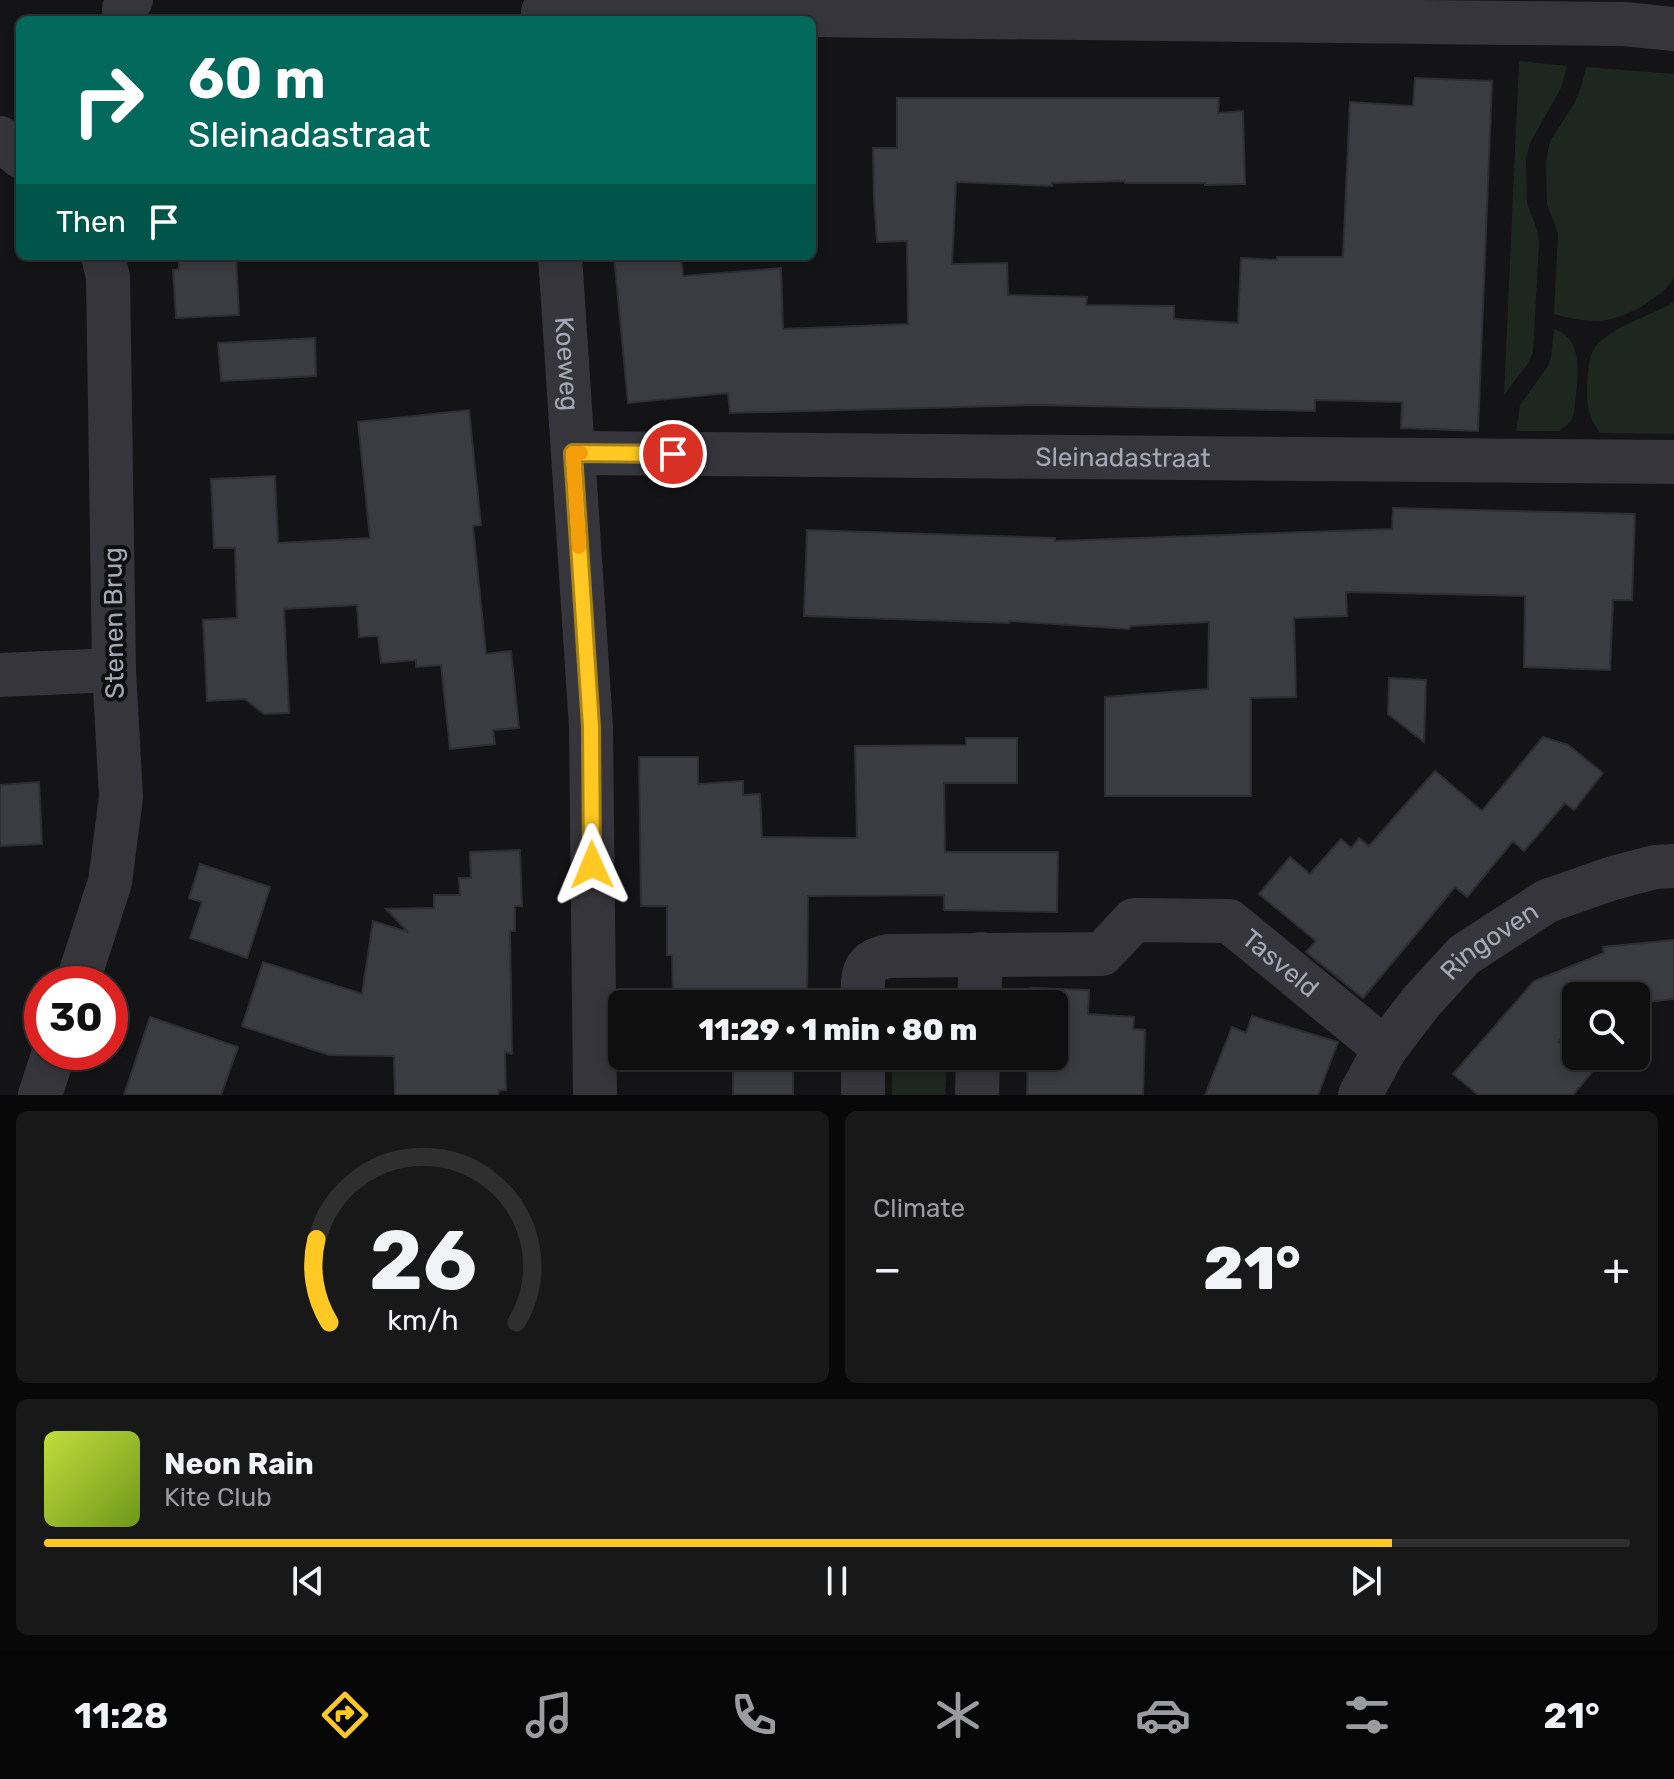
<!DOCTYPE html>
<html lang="en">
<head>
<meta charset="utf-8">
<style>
  body { margin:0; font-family:Rubik,sans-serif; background:#181819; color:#f1f3f6; height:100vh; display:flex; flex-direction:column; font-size:30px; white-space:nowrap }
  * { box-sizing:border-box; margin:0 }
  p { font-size:26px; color:#9b9c9f }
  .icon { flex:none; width:44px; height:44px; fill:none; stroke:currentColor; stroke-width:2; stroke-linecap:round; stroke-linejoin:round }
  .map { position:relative; height:1095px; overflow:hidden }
  .drawer { display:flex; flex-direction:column; gap:16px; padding:16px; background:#080809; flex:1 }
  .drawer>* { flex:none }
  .top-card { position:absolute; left:16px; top:16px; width:800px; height:244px; border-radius:12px; box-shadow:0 4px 12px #0003,0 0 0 2px #2f2f30; background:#00695c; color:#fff; overflow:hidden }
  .fabs { position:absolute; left:1562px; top:982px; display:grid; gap:16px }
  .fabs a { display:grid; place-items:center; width:88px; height:88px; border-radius:12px; background:#0f0f10; box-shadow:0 4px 12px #0003,0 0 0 2px #2f2f30; font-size:40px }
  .speed { position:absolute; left:24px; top:966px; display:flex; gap:16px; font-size:40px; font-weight:700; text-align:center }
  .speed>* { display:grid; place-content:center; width:104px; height:104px; border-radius:50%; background:#0f0f10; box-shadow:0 4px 12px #0003,0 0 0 2px #2f2f30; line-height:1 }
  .speed .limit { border:12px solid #d22; background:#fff; color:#111 }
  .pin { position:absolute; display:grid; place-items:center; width:68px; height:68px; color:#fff; margin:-34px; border:4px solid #fff; border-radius:50%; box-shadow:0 2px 8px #0007 }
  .me { position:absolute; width:88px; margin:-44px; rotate:359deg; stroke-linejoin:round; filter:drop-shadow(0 0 6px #0008) }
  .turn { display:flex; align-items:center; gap:28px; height:168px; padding:0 40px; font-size:36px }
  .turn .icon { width:104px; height:104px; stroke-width:2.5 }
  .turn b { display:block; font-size:56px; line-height:68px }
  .then { display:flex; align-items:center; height:76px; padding:0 40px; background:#0003; gap:16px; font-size:30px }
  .big { font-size:60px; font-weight:800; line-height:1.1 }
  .drawer .tile { flex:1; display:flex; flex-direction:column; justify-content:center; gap:12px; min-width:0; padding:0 28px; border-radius:12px; background:#181819 }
  .drawer .dial { align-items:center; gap:0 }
  .dial svg { height:208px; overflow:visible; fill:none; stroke:#2f2f30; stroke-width:7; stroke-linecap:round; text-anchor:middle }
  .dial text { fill:#f1f3f6; stroke:none }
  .song { display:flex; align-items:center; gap:24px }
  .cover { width:96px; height:96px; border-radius:12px; background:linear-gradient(135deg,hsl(70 70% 55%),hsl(80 70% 35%)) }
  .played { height:8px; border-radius:4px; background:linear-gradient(90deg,#ffc823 85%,#2f2f30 85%) }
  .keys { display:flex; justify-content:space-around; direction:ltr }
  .heat { display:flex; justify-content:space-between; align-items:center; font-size:44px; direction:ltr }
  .drawer .tiles { flex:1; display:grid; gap:16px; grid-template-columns:1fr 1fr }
  .tile:last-child { grid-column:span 2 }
  .trip { position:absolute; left:608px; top:990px; width:460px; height:80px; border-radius:12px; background:#0f0f10; box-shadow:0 4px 12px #0003,0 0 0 2px #2f2f30; font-weight:800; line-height:80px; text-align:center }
  .tabs { display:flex; height:128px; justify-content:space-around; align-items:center; background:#060606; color:#9b9c9f }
  .tabs .icon { width:56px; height:56px }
  .tabs .active { color:#ffc823 }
  .tabs b { font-size:36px; color:#f1f3f6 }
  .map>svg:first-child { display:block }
  .green { fill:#1e2620 }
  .building { fill:#3b3c41; stroke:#2e2e32; stroke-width:2 }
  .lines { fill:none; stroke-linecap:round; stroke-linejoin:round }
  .street { stroke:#35353b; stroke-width:44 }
  .route-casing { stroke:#a68217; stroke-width:20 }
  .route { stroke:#ffc823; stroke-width:14 }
  .slow { stroke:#f59e0b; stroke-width:14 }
  .labels { text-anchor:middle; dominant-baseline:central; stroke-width:8; stroke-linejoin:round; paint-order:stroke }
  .street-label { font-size:26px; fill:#a5a9b7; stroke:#0f0f11 }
</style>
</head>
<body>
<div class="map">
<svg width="1674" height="1095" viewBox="0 0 1674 1095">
  <rect width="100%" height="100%" fill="#141416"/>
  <!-- green -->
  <g class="green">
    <polygon points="1519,61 1567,66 1561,88 1530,143 1526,159 1527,203 1538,232 1539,244 1533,352 1529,362 1504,395"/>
    <path d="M 1586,67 L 1674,74 L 1674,278 C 1661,299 1623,320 1598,321 C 1583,321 1568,318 1554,314 L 1558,233 L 1547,204 L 1546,160 L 1550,141 L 1574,104 L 1581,87 Z"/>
    <path d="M 1674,302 L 1674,434 L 1600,433 C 1589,418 1586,405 1587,386 C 1588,376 1588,365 1591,355 C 1601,329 1651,316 1674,302 Z"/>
    <path d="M 1554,329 C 1588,340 1576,385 1574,414 L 1571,421 L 1560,431 L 1516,431 L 1520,405 L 1548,366 L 1551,357 Z"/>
    <polygon points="892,1056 948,1056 945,1095 892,1095"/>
  </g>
  <!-- building -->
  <g class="building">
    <polygon points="1415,78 1492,81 1478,431 1401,428 1402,402 1315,400 1315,411 1035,405 730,413 728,393 628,403 614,256 681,256 683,276 781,268 783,329 908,324 907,241 877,242 874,197 873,148 897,148 897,98 1219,98 1218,113 1243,111 1245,184 1205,185 1205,183 1125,183 1125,181 1052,183 1052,186 956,182 952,264 1007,263 1008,295 1087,297 1086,305 1174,306 1174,319 1238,323 1241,258 1277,260 1277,257 1343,257 1350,102 1413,106"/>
    <polygon points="179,256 236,256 239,315 176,318 173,270 179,269"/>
    <polygon points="315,338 316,376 221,381 218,343"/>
    <polygon points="469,410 481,525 473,526 486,654 511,651 519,728 493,730 495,744 450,749 441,665 416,667 416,660 381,663 378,636 359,637 357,605 284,609 289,713 264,714 245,699 207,701 203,620 237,618 235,548 214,548 211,479 275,476 278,543 370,538 358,422"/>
    <polygon points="1393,508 1635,514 1632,600 1613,600 1610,670 1524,667 1525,596 1346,592 1347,616 1294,618 1296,697 1251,698 1251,796 1105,796 1105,697 1208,689 1209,622 1131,626 1129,629 1009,621 1009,623 804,616 807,530 1055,538 1055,541 1392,529"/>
    <polygon points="1389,678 1426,680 1424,742 1388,714"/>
    <polygon points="1543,737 1568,745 1603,773 1574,810 1565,803 1524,851 1513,841 1467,897 1455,887 1363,998 1306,952 1316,941 1259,894 1290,857 1310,874 1341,839 1351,848 1359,838 1369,846 1435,771 1482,811"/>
    <polygon points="966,738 1017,738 1017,783 944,783 945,852 1058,852 1057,912 944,910 944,895 808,896 807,1001 792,1001 792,1004 733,1004 733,996 673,997 672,955 667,955 667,906 641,906 639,757 698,757 698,784 743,781 743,795 760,794 762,837 857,838 855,746 966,745"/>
    <polygon points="39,782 42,844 0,846 0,785"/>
    <polygon points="520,850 522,906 515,906 515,931 510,931 512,1054 505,1052 506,1090 499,1090 498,1095 395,1095 394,1056 329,1055 242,1026 263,962 362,994 373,921 408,932 386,909 434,908 434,895 460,895 459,878 471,878 470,852"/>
    <polygon points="200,864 270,887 247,958 190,938 202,902 189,898"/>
    <polygon points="1674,940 1674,999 1636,1003 1636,996 1576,996 1576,1022 1558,1042 1593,1071 1573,1095 1478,1095 1453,1074 1534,981 1604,953 1603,947"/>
    <polygon points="1030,988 1089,990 1088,1014 1134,1017 1133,1029 1145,1030 1143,1095 1027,1095 1028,1056 1054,1056 1054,1004 1030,1004"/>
    <polygon points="1252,1016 1338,1042 1318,1095 1205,1095 1232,1027 1246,1033"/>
    <polygon points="150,1017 238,1047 221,1095 124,1095"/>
    <rect x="733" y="1056" width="60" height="39"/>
  </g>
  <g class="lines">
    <!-- street -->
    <g class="street">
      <polyline points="124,9 131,0"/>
      <polyline points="543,12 1514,23 1624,24 1674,29"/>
      <polyline points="0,138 20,156"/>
      <path id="s1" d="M 560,256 L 591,727 L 595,1095"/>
      <path id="s2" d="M 573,453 L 1674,462"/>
      <polyline points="0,675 114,670"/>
      <polyline points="77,984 110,882 121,797 114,670 108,277 103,256"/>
      <path id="s3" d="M 863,1004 C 863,978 859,962 888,956 L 1102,954 L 1134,920 L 1229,921 L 1385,1049"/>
      <polyline points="979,1004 981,954"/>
      <polyline points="40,1095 54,1052"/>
      <polyline points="863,1095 863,1056"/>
      <polyline points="977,1095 978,1056"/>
      <path id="s4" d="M 1360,1095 L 1385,1049 L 1421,1002 L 1464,955 L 1547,901 L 1613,878 L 1655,867 L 1674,866"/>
    </g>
  </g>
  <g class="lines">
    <!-- route casing -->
    <g class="route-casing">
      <polyline id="route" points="592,865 591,727 573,453 673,454"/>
    </g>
    <!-- route -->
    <use href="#route" class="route"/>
    <!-- slow -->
    <polyline class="slow" points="579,547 573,453 581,453"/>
  </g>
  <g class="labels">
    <!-- street labels -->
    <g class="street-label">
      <text stroke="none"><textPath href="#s1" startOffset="108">Koeweg</textPath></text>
      <text stroke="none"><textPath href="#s2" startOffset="550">Sleinadastraat</textPath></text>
      <text transform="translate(114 623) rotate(-91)">Stenen Brug</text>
      <text stroke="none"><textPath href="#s4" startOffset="204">Ringoven</textPath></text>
      <text stroke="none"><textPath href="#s3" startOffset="484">Tasveld</textPath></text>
    </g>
  </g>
</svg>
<div class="fabs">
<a><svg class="icon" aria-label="search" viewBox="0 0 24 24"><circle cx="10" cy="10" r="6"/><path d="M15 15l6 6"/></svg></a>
</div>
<div class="speed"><div class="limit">30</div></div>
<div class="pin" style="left:673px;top:454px;background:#d93025"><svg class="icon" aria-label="arrive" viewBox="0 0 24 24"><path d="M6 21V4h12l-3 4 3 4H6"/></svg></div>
<svg class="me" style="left:592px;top:865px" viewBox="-20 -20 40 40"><path d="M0-17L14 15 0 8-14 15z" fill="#ffc823" stroke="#fff" stroke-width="4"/></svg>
<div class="trip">11:29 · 1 min · 80 m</div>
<div class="top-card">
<div class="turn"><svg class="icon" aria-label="right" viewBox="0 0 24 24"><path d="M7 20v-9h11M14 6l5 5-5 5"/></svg><div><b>60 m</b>Sleinadastraat</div></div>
<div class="then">Then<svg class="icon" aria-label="arrive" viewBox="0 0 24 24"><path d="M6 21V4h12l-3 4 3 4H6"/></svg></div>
</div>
</div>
<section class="drawer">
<div class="tiles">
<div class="tile dial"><svg viewBox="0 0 100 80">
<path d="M14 69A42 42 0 1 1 86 69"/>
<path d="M14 69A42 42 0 0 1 9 37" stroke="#ffc823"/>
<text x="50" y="56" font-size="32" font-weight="700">26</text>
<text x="50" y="72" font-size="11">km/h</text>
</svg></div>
<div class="tile"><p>Climate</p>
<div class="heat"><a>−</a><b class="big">21°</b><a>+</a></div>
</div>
<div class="tile">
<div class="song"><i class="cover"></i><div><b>Neon Rain</b><p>Kite Club</p></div></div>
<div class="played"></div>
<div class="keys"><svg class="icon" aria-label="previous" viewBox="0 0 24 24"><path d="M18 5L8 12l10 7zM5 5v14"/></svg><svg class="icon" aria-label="pause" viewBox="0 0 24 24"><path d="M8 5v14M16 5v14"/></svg><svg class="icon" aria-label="next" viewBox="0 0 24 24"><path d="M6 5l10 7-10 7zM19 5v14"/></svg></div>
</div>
</div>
</section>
<nav class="tabs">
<b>11:28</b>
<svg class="icon active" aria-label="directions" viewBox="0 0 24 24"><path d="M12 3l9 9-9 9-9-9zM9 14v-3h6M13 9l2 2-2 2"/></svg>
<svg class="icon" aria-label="music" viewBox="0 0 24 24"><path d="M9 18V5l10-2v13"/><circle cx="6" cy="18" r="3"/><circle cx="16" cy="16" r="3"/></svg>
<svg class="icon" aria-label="phone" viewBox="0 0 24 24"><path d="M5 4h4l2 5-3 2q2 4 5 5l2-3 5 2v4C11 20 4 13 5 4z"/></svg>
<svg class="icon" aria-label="climate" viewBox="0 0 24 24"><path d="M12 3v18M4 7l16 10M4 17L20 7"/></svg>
<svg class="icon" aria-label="car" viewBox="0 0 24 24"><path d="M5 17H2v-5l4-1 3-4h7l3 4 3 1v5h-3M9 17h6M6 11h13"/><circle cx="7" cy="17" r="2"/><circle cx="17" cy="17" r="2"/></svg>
<svg class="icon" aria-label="filters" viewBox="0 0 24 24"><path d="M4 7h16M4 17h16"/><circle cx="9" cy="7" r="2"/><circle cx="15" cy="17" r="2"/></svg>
<b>21°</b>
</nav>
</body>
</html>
